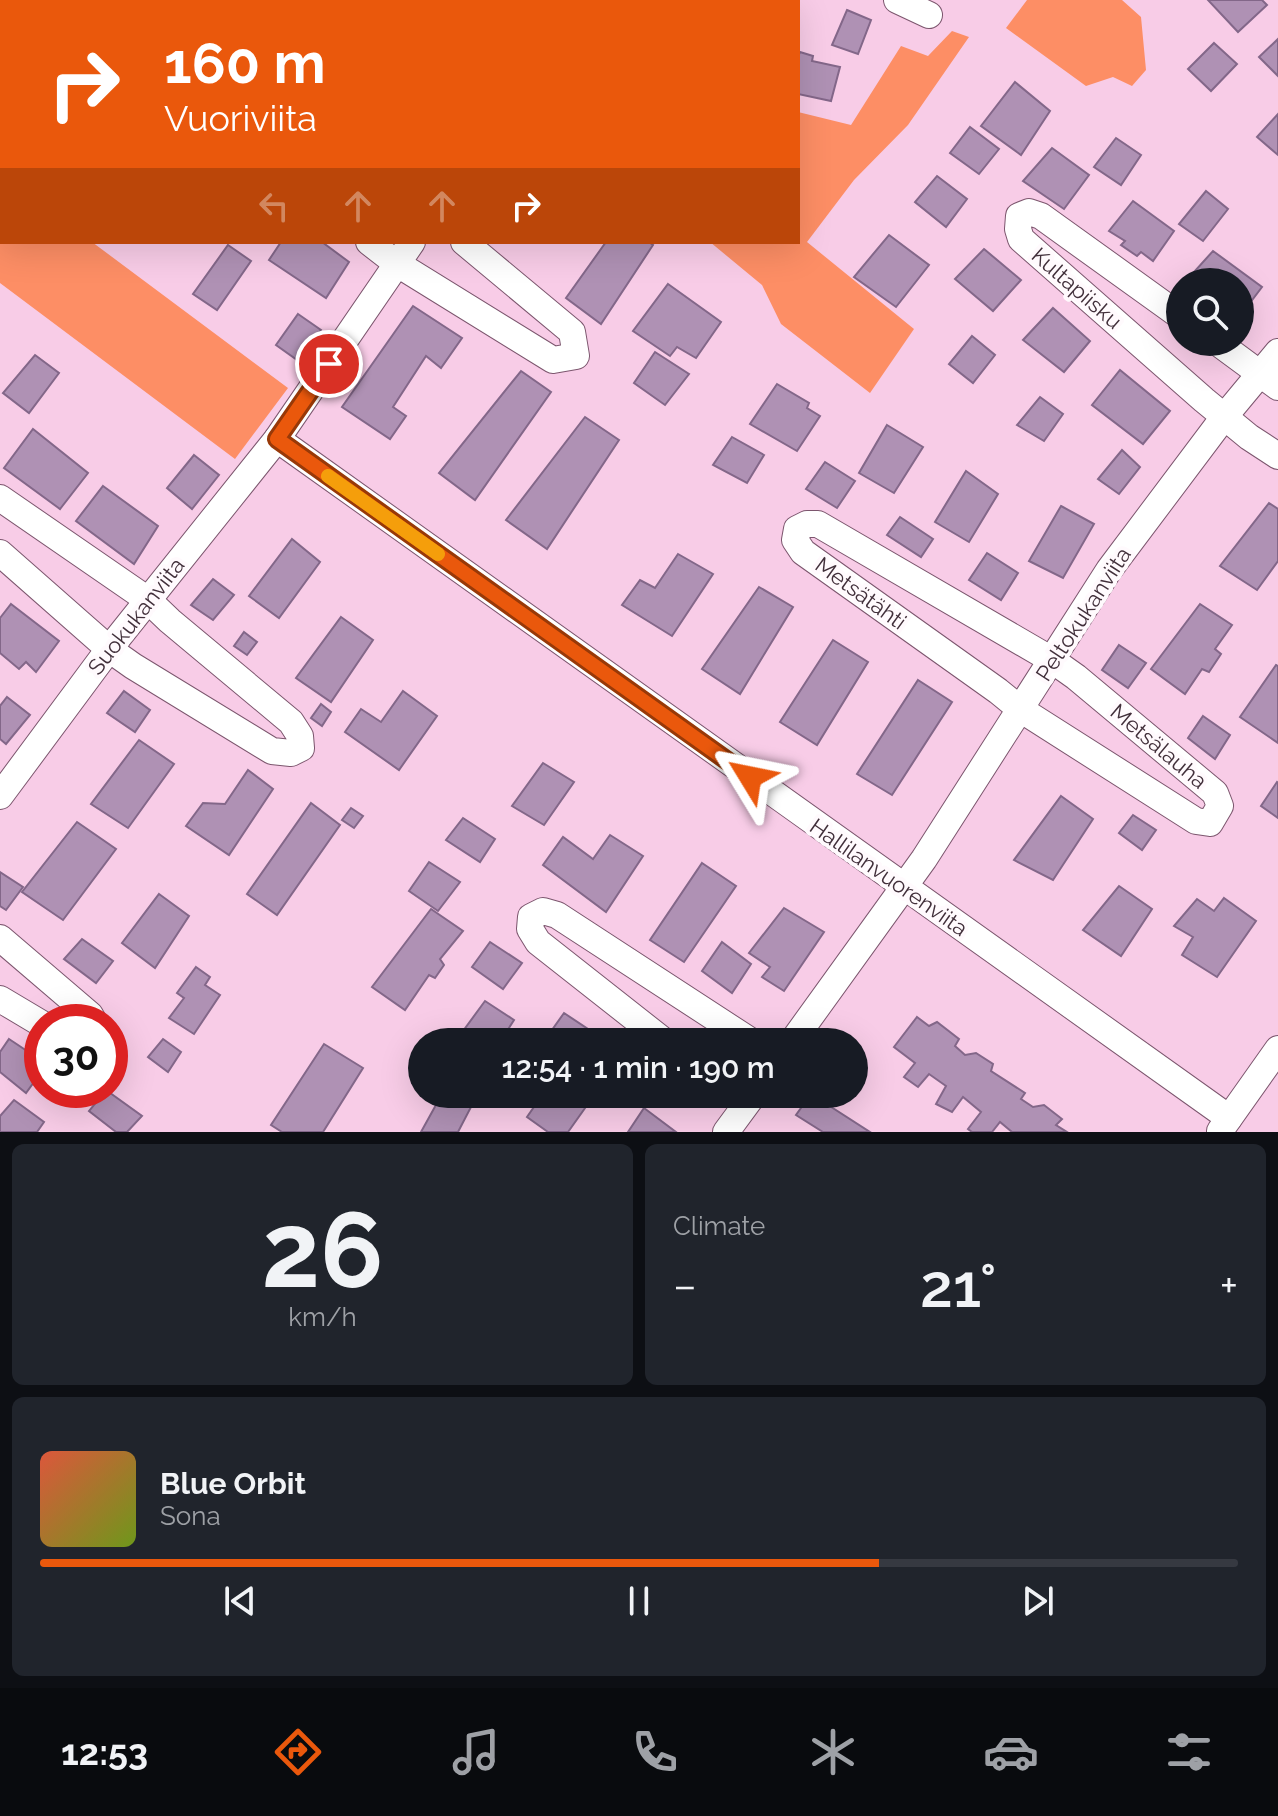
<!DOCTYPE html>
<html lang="en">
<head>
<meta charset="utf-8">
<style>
  body { margin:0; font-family:Raleway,sans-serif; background:#20242c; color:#f1f3f6; height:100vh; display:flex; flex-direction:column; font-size:30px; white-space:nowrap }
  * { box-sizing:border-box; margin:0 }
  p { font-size:26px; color:#9ea1a6 }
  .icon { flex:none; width:44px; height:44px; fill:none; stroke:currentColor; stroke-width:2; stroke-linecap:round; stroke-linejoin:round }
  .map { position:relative; height:1132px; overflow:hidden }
  .side { display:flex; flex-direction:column; gap:12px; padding:12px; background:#0d0f14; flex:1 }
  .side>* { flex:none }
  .hud { position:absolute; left:0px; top:0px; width:800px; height:244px; box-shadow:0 8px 32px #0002; background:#ea580c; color:#fff; overflow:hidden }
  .fabs { position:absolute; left:1166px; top:268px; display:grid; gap:16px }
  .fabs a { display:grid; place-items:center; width:88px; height:88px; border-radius:50%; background:#171b24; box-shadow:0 8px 32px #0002; font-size:40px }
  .speed { position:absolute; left:24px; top:1004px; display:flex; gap:16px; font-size:40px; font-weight:700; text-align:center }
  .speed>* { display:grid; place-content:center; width:104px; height:104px; border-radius:50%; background:#171b24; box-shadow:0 8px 32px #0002; line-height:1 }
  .speed .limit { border:12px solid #d22; background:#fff; color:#111 }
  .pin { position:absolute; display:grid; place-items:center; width:68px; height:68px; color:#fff; margin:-34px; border:4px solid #fff; border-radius:50%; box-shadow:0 2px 8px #0007 }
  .me { position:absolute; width:88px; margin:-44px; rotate:305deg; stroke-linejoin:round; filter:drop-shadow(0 0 6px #0008) }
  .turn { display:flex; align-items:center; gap:28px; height:168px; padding:0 32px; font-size:36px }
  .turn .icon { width:104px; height:104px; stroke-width:2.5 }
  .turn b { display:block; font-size:56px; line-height:68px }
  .lanes { display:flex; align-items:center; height:76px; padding:0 32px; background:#0003; justify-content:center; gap:40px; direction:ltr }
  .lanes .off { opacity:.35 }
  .big { font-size:60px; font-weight:600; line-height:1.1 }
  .side .tile { flex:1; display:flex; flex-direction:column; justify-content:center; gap:12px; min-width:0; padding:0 28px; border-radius:12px; background:#20242c }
  .side .dial { align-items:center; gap:0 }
  .dial b { font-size:104px; line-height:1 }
  .song { display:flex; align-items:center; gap:24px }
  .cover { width:96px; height:96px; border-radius:12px; background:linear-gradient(135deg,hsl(10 70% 55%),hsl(80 70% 35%)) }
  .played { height:8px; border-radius:4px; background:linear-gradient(90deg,#ea580c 70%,#363941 70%) }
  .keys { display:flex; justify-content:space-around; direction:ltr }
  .heat { display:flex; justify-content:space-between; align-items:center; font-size:44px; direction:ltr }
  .side .tiles { flex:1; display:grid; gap:12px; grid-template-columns:1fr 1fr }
  .tile:last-child { grid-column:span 2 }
  .trip { position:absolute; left:408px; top:1028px; width:460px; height:80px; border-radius:40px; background:#171b24; box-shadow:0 8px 32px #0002; font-weight:600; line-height:80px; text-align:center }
  .tab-bar { display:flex; height:128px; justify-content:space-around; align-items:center; background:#090b0e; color:#9ea1a6 }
  .tab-bar .icon { width:56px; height:56px }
  .tab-bar .on { color:#ea580c }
  .tab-bar b { font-size:36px; color:#f1f3f6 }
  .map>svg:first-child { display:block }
  .green { fill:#fd8e65 }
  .building { fill:#af91b4; stroke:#836789; stroke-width:2 }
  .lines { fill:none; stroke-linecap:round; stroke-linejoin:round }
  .minor-casing { stroke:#7c566e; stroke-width:28 }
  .minor { stroke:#fff; stroke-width:26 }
  .route-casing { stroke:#983908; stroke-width:20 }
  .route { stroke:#ea580c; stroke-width:14 }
  .slow { stroke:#f59e0b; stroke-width:14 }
  .labels { text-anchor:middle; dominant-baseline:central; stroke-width:8; stroke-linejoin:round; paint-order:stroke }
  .street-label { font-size:22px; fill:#42303b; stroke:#fffafd }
</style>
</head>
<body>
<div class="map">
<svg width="1278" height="1132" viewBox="0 0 1278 1132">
  <rect width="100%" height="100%" fill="#f8cce7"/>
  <!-- green -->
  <g class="green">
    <polygon points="1027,0 1122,0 1141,17 1146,70 1132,86 1113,77 1086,86 1006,28"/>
    <polygon points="952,31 969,37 908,125 854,180 807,242 914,329 870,393 781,324 762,285 710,242 798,242 798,112 851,125 901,46 928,56"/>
    <polygon points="0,173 2,174 2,242 92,242 288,388 235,459 0,283"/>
  </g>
  <!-- building -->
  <g class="building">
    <polygon points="1208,0 1262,0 1267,5 1238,32"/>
    <polygon points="847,10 871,20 858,54 832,45"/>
    <polygon points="1278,39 1278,76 1259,57"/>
    <polygon points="1214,43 1237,64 1211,91 1188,69"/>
    <polygon points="800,52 813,56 812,61 840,67 831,101 798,94 798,57"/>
    <polygon points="1015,82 1050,111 1021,155 981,126"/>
    <polygon points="1278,114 1278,155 1257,137"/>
    <polygon points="970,127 999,149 979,174 950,153"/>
    <polygon points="1116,138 1141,155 1121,185 1094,167"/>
    <polygon points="1052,148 1089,175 1064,209 1023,181"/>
    <polygon points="937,176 967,199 946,227 915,202"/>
    <polygon points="1206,191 1228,209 1203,241 1179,224"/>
    <polygon points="1133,201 1174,231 1153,261 1141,252 1137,256 1121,245 1125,241 1109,231"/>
    <polygon points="889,235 929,265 896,307 854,277"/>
    <polygon points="281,242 322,242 349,262 326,298 269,260"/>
    <polygon points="606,242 649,242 653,245 601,324 566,298"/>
    <polygon points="228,245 251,261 217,310 193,294"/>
    <polygon points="984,249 1021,280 993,311 955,279"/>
    <polygon points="1213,251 1262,287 1240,316 1240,282 1185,282"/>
    <polygon points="668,284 721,322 696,358 677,347 670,356 633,331"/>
    <polygon points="413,306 462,338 441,368 426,356 393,407 406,416 390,439 342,407"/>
    <polygon points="1053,308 1090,341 1064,372 1023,340"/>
    <polygon points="298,314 321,330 300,362 276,345"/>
    <polygon points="972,336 995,355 973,383 949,364"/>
    <polygon points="655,352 689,374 665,405 634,383"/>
    <polygon points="35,355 59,373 29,413 3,393"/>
    <polygon points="1120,370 1170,411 1143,444 1092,405"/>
    <polygon points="521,371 551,392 475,500 439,473"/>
    <polygon points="777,384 809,403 807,408 820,416 797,451 750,424"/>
    <polygon points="1040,397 1063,414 1044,441 1017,425"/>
    <polygon points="585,417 619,440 547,549 506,520"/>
    <polygon points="887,425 923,447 894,493 859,473"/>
    <polygon points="33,429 88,473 60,509 4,468"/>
    <polygon points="732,437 764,455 747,483 713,465"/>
    <polygon points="1122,450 1140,467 1119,494 1098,479"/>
    <polygon points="194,455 219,475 192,509 167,488"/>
    <polygon points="825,462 855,481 837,508 806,489"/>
    <polygon points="966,471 998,494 969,542 935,522"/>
    <polygon points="103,486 158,526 134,564 76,521"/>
    <polygon points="1269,503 1278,509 1278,561 1257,590 1220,566"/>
    <polygon points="1061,506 1094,524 1063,578 1029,561"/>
    <polygon points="900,517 933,539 921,557 887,535"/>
    <polygon points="292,539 320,562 279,618 249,596"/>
    <polygon points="987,553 1018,573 1001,600 969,580"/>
    <polygon points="678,554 713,574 672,636 622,605 640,580 655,588"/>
    <polygon points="213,579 234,595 213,620 191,605"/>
    <polygon points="759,587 793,607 740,694 702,669"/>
    <polygon points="11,604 59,641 36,672 26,662 19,669 0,653 0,618"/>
    <polygon points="1200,604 1232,625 1215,649 1221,654 1209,672 1202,669 1185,694 1151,669"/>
    <polygon points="341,617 373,640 331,702 296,678"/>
    <polygon points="244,632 257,642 247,655 234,646"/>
    <polygon points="833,640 868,662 817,745 780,722"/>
    <polygon points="1119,645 1146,663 1128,688 1102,670"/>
    <polygon points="1276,665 1278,666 1278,743 1240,717"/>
    <polygon points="918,680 952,702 892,795 857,774"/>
    <polygon points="124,691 150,710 135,732 107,713"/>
    <polygon points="403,691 437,716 399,770 345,732 361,709 381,722"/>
    <polygon points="7,697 30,715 6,744 0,739 0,706"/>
    <polygon points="321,704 331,712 322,726 311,718"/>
    <polygon points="1203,716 1230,735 1215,759 1188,738"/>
    <polygon points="139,740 174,764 128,828 91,804"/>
    <polygon points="543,763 574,782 544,825 512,806"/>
    <polygon points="248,770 273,789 229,855 186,826 203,803 225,804"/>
    <polygon points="1277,782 1278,783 1278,818 1261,806"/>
    <polygon points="1061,796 1093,819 1053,880 1014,860"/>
    <polygon points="311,803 340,825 277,915 247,894"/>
    <polygon points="351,808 363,816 354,828 342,820"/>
    <polygon points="1133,815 1156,830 1142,850 1119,833"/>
    <polygon points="463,818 495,839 480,862 446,840"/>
    <polygon points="77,822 116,849 63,920 22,892"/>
    <polygon points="610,835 643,856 606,912 543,865 563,837 593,859"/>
    <polygon points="429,862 460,882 438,911 409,891"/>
    <polygon points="702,863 736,886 684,962 650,940"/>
    <polygon points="0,872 23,887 6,910 0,906"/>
    <polygon points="1119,886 1152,909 1121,956 1083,930"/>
    <polygon points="159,894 189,916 155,968 122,943"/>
    <polygon points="1224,898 1256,921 1217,977 1182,955 1193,937 1174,926 1197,899 1214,911"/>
    <polygon points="784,908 824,932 784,991 762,977 770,967 749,953"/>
    <polygon points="431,909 463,931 440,959 444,965 435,978 429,975 405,1010 372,987"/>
    <polygon points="82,939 113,961 96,983 64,959"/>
    <polygon points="490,942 522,963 503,989 472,967"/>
    <polygon points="722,942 751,964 732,993 702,971"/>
    <polygon points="196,967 210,977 205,985 220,995 194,1034 169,1018 184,998 177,993"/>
    <polygon points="485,1001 514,1020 500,1042 455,1042"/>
    <polygon points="564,1013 597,1035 592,1042 554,1042 547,1037"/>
    <polygon points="917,1017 929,1026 937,1022 959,1039 955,1046 965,1055 976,1053 993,1064 991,1071 1025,1093 1021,1099 1033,1107 1044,1105 1062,1119 1056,1125 1067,1132 1012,1132 1000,1122 992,1132 972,1132 968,1129 981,1112 963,1097 952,1112 936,1104 946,1086 929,1074 918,1087 904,1077 915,1063 894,1047"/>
    <polygon points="9,1039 42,1061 42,1071 26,1093 0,1072 0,1052"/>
    <polygon points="163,1039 181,1052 168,1072 148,1057"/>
    <polygon points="324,1044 363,1068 323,1132 282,1132 271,1125"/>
    <polygon points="106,1090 142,1116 127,1132 116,1132 89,1111"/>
    <polygon points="442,1094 447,1094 471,1107 458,1132 421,1132"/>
    <polygon points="543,1094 595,1094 568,1132 548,1132 527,1117"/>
    <polygon points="811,1094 870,1132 823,1132 796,1115"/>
    <polygon points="14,1100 44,1122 37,1132 0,1132 0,1116"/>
    <polygon points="644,1108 676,1132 628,1132"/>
  </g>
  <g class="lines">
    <!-- minor casing -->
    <g class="minor-casing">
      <g id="minor">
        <polyline points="897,0 929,15"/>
        <polyline points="634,2 639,0"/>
        <polyline points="369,242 396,263 553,360 576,356 572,332 464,242"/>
        <polyline points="1180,316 1041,216 1029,212 1019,216 1018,229 1021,239 1204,400 1249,437 1278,456"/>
        <polyline points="1217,342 1278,387"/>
        <polyline points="277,439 1229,1118"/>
        <polyline points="0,498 148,600 170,621 291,722 300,736 301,748 291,753 272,751 133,666 109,649 0,553"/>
        <polygon points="807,524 818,524 1052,660 1076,677 1215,793 1220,806 1210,823 1196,821 1020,709 998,691 803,552 795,540 797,529"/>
        <polyline points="0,796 109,649 277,439 412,242"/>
        <polyline points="0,938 90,1015 94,1022"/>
        <polyline points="0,999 42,1024"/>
        <polyline points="665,1042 538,942 530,929 531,917 543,911 557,915 752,1042"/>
        <polyline points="792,1042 924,859 1109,570 1224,417 1278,352"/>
        <polyline points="1220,1131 1278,1049"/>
        <polyline points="726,1132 754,1094"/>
      </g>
    </g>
    <!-- minor -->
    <use href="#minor" class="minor"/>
  </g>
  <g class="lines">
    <!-- route casing -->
    <g class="route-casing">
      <polyline id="route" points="329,364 277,439 750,777"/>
    </g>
    <!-- route -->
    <use href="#route" class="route"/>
    <!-- slow -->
    <polyline class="slow" points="328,476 438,554"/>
  </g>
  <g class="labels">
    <!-- street labels -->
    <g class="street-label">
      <text transform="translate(1077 288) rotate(41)">Kultapiisku</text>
      <text transform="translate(861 593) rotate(36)">Metsätähti</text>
      <text transform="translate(1083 614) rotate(-57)">Peltokukanviita</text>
      <text transform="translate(136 616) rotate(-52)">Suokukanviita</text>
      <text transform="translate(1159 746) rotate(40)">Metsälauha</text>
      <text transform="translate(889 877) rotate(35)">Hallilanvuorenviita</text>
    </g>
  </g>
</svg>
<div class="fabs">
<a><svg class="icon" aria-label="search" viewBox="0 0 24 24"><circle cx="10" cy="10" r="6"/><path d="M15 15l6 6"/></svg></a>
</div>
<div class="speed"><div class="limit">30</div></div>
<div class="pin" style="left:329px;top:364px;background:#d93025"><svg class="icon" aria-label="arrive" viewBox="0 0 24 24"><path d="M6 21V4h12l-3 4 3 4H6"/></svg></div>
<svg class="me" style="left:750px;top:777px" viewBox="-20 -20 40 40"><path d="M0-17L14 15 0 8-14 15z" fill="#ea580c" stroke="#fff" stroke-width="4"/></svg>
<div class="trip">12:54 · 1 min · 190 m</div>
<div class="hud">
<div class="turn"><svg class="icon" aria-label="right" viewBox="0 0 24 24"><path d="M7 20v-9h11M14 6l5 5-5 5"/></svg><div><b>160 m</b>Vuoriviita</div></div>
<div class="lanes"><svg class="icon off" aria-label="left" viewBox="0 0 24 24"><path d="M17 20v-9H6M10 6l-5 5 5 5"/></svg><svg class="icon off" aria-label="ahead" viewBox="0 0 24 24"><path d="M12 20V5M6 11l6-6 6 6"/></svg><svg class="icon off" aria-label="ahead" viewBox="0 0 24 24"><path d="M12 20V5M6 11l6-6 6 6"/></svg><svg class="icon" aria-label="right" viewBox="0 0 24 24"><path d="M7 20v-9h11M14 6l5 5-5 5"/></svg></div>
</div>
</div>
<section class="side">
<div class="tiles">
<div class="tile dial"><b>26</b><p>km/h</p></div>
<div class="tile"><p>Climate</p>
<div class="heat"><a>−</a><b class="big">21°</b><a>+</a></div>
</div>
<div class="tile">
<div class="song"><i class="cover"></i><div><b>Blue Orbit</b><p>Sona</p></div></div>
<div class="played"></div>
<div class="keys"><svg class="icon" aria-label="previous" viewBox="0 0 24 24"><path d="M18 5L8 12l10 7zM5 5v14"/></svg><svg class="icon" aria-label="pause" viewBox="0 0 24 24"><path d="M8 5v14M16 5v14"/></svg><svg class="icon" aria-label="next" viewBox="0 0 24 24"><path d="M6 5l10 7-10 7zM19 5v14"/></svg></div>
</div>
</div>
</section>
<nav class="tab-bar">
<b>12:53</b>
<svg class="icon on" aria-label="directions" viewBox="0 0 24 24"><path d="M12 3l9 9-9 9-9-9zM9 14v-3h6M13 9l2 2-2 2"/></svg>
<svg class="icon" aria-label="music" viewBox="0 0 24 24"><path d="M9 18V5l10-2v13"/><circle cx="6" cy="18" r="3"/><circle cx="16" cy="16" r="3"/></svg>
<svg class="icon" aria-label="phone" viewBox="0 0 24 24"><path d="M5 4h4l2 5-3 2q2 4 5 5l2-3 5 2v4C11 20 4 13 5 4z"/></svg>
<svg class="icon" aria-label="climate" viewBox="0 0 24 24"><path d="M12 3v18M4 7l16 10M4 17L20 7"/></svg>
<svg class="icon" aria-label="car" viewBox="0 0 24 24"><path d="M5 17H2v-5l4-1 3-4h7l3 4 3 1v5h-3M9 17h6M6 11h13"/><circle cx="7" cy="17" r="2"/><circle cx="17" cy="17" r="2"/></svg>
<svg class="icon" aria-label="filters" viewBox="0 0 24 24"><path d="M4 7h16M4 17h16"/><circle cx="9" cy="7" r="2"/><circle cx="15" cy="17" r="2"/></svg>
</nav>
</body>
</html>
